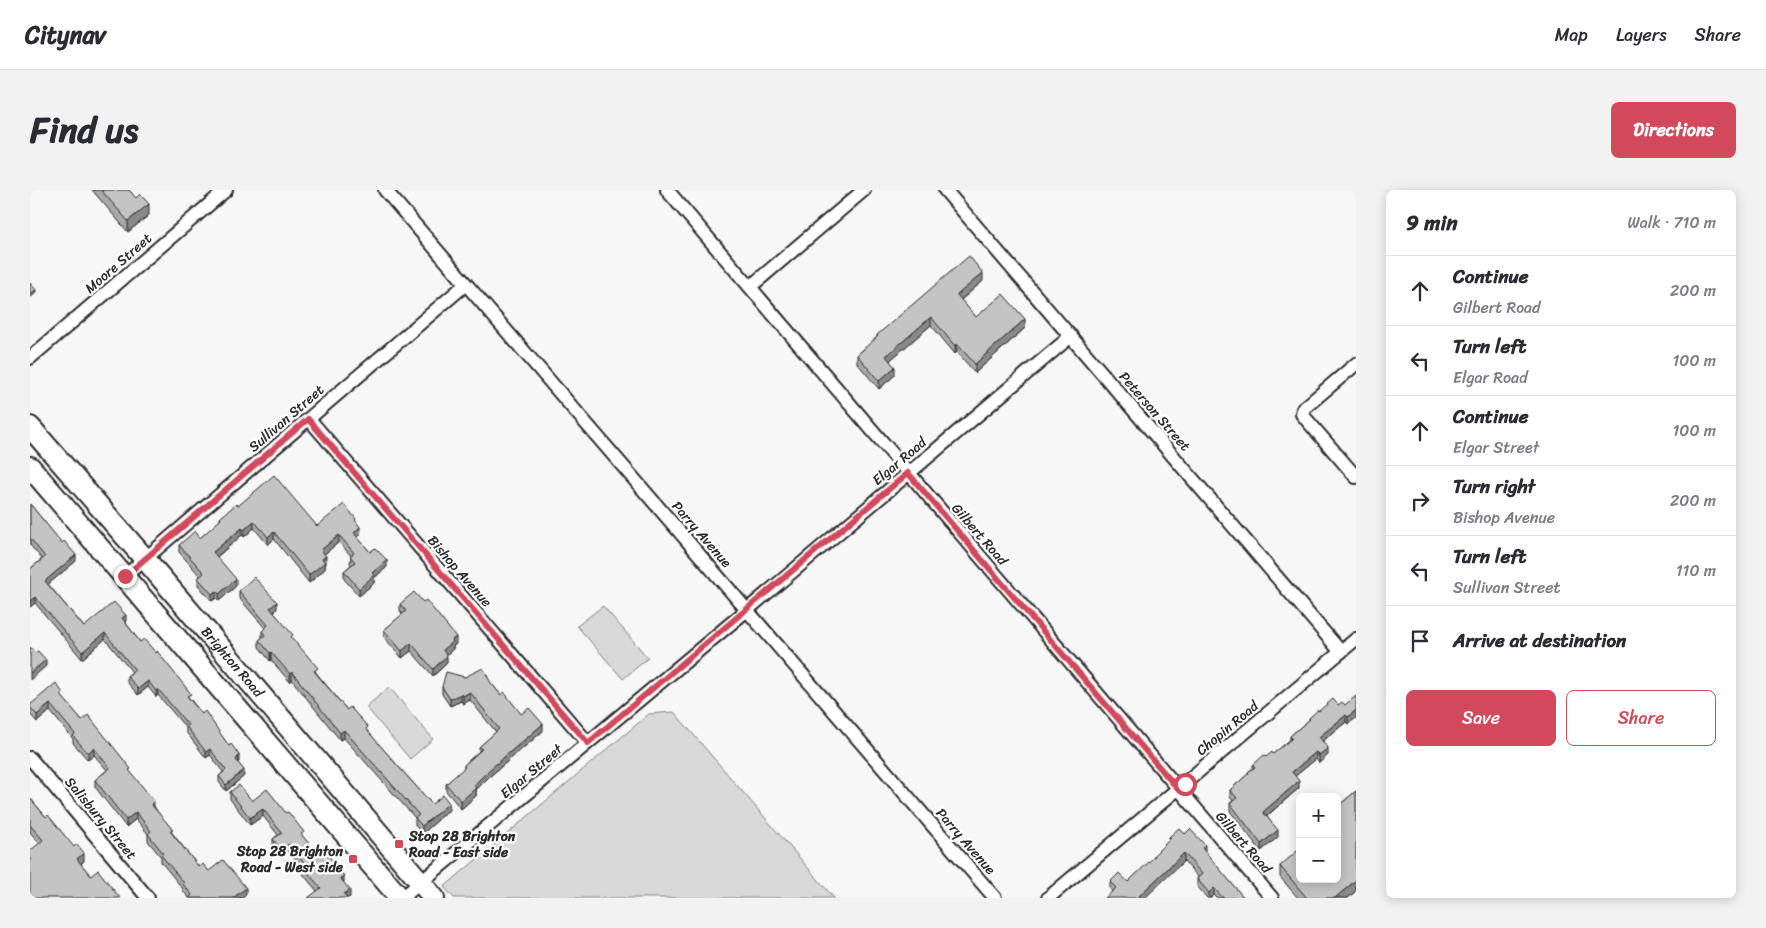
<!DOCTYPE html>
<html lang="en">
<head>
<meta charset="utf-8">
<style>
	:root { --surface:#fff; --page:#f2f2f3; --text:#2b2b33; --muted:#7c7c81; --line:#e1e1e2; --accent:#d1495b }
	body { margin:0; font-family:Sriracha,sans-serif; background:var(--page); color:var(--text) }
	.controls { position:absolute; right:15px; bottom:15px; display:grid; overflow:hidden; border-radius:8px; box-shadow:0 2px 12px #0003 }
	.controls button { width:45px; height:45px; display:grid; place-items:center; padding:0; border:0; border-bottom:1px solid var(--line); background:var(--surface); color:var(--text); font:25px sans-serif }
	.stop { position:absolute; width:15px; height:15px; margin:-11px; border:4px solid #d1495b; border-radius:50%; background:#fff }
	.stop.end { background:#d1495b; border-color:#fff; box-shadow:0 1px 5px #0008 }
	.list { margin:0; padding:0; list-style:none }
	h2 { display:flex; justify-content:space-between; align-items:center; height:65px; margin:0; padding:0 20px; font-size:21px }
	h2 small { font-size:16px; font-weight:400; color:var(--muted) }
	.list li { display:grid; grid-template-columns:32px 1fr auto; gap:15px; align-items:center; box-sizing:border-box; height:70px; padding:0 20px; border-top:1px solid var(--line) }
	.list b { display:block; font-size:19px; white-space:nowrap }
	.list p { margin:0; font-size:16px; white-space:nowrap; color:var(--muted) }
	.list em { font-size:16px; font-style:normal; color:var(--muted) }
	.actions { display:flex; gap:10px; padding:15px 20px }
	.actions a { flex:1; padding:11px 0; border:1px solid var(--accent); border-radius:8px; text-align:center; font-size:18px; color:var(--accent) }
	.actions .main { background:var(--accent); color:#fff }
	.icon { flex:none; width:28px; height:28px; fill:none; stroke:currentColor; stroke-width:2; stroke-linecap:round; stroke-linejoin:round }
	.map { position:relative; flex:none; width:1326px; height:708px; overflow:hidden; border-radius:8px }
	header { display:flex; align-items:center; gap:30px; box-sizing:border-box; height:70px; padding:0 25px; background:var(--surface); border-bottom:1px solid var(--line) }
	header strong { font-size:24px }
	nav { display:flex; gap:28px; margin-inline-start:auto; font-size:18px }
	.intro { display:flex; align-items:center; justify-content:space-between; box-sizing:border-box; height:120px; padding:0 30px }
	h1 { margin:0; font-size:35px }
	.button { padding:12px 22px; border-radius:8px; background:var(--accent); color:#fff; font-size:18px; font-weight:700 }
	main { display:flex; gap:30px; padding:0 30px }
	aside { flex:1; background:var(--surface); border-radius:8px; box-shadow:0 2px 12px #0003 }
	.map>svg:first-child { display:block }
	.green { fill:#d9d9d9; stroke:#828282 }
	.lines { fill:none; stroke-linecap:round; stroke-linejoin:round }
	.street-casing { stroke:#2b2b2b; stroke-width:16 }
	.primary-casing { stroke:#2b2b2b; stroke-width:24 }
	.street { stroke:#fff; stroke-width:12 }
	.primary { stroke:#fff; stroke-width:20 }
	.wall { fill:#a9a9a9; stroke:#2b2b2b }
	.shaded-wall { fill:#898989; stroke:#2b2b2b }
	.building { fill:#c4c4c4; stroke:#2b2b2b }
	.route { stroke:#d1495b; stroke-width:6 }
	.poi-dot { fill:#d1495b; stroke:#fff; stroke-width:2 }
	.labels { text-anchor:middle; stroke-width:4.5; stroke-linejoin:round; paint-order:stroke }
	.street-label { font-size:14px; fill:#2b2b2b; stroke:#fff }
	.poi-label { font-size:14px; font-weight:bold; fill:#2b2b2b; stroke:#fff; text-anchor:start }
</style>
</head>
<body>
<header>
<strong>Citynav</strong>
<nav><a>Map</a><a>Layers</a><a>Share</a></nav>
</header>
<div class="intro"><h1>Find us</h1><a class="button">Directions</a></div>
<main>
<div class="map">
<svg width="1326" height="708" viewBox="0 0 1326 708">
	<rect width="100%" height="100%" fill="#f7f7f7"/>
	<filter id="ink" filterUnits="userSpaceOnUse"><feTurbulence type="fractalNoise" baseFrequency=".02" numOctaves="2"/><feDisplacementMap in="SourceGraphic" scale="10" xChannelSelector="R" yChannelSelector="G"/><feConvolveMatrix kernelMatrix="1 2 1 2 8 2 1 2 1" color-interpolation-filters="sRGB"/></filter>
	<g filter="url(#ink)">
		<!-- green -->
		<path class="green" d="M 573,416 L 618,468 L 593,489 L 547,436 Z
			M 359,497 L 403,549 L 380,569 L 336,517 Z
			M 644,522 L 804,708 L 424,708 L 414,697 L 619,524 Z"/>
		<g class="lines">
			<defs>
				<path id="street" d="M 355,0 L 965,708
					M 637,0 L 1242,708
					M 915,0 L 1311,462
					M 720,97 L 834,0
					M 0,168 L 196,0
					M 1326,174 L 1273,219 L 1272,224 L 1276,229 L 1326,287
					M 279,229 L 558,553
					M 95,386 L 436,94
					M 0,568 L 118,708
					M 372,708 L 717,420 L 1041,146
					M 1018,708 L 1326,449"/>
				<g id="primary">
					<path id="s1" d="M 0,237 L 115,369 L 404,708"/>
					<path d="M 0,277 L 370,708"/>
				</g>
			</defs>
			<!-- street casing -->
			<use href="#street" class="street-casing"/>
			<!-- primary casing -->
			<use href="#primary" class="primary-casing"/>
			<!-- street -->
			<use href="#street" class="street"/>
			<!-- primary -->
			<use href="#primary" class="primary"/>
		</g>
		<!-- wall -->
		<path class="wall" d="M 62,0 L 99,0 L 119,25 L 98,42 Z
			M 953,91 L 931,110 L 946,127 L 995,138 L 945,183 L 927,162 L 925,164 L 901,135 L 860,170 L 865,185 L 849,199 L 827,173 L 827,165 L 847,147 L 847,145 Z
			M 0,314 L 46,371 L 18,394 L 54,437 L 96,431 L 95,432 L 110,452 L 161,510 L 209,571 L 208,573 L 214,586 L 196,601 L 189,592 L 189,586 L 193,582 L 180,565 L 176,568 L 156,542 L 156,538 L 128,505 L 126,507 L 118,497 L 108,505 L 97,492 L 97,486 L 102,482 L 75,449 L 52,469 L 5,413 L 0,417 L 0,379 L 12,369 L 0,355 Z
			M 208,316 L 287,336 L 326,332 L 330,345 L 327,347 L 340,362 L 357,377 L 344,388 L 344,393 L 329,406 L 314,389 L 314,381 L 321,375 L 320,373 L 321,366 L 309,352 L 294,364 L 296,374 L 295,375 L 295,379 L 279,393 L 244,349 L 238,355 L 224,338 L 214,347 L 212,345 L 187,367 L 206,396 L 189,411 L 186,408 L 182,411 L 168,395 L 168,388 L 170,386 L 149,362 L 149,355 L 170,348 L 190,331 L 190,328 Z
			M 209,401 L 247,419 L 244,422 L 288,485 L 317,520 L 338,542 L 367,575 L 402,614 L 419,620 L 392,644 L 385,635 L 385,628 L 314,548 L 310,550 L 262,490 L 260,492 L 241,470 L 240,471 L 229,457 L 229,450 L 232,448 L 232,441 L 235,438 L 209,408 Z
			M 370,414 L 426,454 L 423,456 L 423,459 L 416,465 L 417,473 L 403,486 L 381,461 L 372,468 L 354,447 L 354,440 L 373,424 L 370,421 Z
			M 435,487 L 461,493 L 471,505 L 491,524 L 513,541 L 459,587 L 446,600 L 446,606 L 431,619 L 416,601 L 416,594 L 434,579 L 434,575 L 449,561 L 449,557 L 466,542 L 440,510 L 433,514 L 431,511 L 420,516 L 412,504 L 412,497 Z
			M 33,508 L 52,530 L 101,583 L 143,644 L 169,677 L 179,681 L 216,705 L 212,708 L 159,708 L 153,701 L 153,699 L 131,672 L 131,667 L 118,651 L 118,644 L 106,629 L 96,637 L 65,597 L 65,590 L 77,580 L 64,565 L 58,570 L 43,553 L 43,549 L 20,521 L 7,532 L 0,524 L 0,515 Z
			M 1308,515 L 1315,515 L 1326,528 L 1318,534 L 1316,532 L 1293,551 L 1298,565 L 1289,573 L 1286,569 L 1265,586 L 1269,598 L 1237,626 L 1248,647 L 1231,661 L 1200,621 L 1200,613 L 1203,611 L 1200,607 L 1200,600 L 1218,584 L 1218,582 L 1223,578 L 1223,575 L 1243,564 L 1260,550 L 1260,546 L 1279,530 L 1279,528 L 1289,521 Z
			M 1326,601 L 1326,701 L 1318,708 L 1268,708 L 1250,687 L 1250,676 L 1292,690 L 1307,689 L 1307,617 Z
			M 200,602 L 222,611 L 274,648 L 286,662 L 314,693 L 320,707 L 287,701 L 272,683 L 272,678 L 259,661 L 251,667 L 243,656 L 243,649 L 248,645 L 233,626 L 220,635 L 200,609 Z
			M 0,608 L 16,627 L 54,671 L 51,674 L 61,686 L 9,653 L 0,642 Z
			M 1155,644 L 1175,662 L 1214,708 L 1187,708 L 1184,705 L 1181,708 L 1177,708 L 1167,696 L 1167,689 L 1168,687 L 1154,671 L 1082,702 L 1080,699 L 1080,692 L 1098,692 L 1124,668 L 1124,665 L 1139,650 L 1139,647 Z"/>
		<!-- shaded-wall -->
		<path class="shaded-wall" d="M 119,14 L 119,25 L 98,42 L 98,31 Z
			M 953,83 L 953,91 L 927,113 L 927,105 Z
			M 6,100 L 6,103 L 0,108 L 0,104 Z
			M 901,127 L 901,135 L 856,174 L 856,166 Z
			M 995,129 L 995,138 L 945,183 L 945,174 Z
			M 927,154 L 927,162 L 925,164 L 925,156 Z
			M 865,177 L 865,185 L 849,199 L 849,191 Z
			M 224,331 L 224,338 L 214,347 L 214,340 Z
			M 330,337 L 330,345 L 324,350 L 324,343 Z
			M 212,338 L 212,345 L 183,370 L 183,362 Z
			M 244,342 L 244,349 L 238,355 L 238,347 Z
			M 309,345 L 309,352 L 291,367 L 291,360 Z
			M 46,365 L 46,371 L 15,397 L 15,391 Z
			M 296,366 L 296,374 L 295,375 L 295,379 L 279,393 L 279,385 L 292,369 Z
			M 357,370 L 357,377 L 344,388 L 344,393 L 329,406 L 329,399 L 342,383 Z
			M 206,389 L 206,396 L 189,411 L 189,404 Z
			M 186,401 L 186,408 L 182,411 L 182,404 Z
			M 5,407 L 5,413 L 0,417 L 0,411 Z
			M 247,412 L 247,419 L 240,425 L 240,418 Z
			M 96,425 L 96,431 L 92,435 L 92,428 Z
			M 75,443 L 75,449 L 52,469 L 52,462 Z
			M 426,447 L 426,454 L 423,456 L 423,459 L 413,468 L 413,460 Z
			M 381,453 L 381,461 L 372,468 L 372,461 Z
			M 241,462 L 241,470 L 240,471 L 240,463 Z
			M 417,466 L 417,473 L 403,486 L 403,479 Z
			M 16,470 L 16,476 L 0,490 L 0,483 Z
			M 262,482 L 262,490 L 260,492 L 260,484 Z
			M 118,491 L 118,497 L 108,505 L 108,499 Z
			M 128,499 L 128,505 L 126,507 L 126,501 Z
			M 440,502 L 440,510 L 433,514 L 433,506 Z
			M 431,504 L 431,511 L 420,516 L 420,509 Z
			M 20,514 L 20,521 L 7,532 L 7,525 Z
			M 1326,520 L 1326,528 L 1318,534 L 1318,527 Z
			M 1316,525 L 1316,532 L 1289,554 L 1289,547 Z
			M 513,534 L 513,541 L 459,587 L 446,600 L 446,606 L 431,619 L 431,611 L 444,595 L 459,580 Z
			M 314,540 L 314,548 L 310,550 L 310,543 Z
			M 64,558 L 64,565 L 58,570 L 58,563 Z
			M 1298,558 L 1298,565 L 1289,573 L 1289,565 Z
			M 180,559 L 180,565 L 176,568 L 176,562 Z
			M 1286,562 L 1286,569 L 1262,589 L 1262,582 Z
			M 209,565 L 209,571 L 206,576 L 206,570 Z
			M 214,580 L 214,586 L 196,601 L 196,595 Z
			M 1269,591 L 1269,598 L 1233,629 L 1233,622 Z
			M 124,611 L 124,618 L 121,614 Z
			M 419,613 L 419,620 L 392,644 L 392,636 Z
			M 233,619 L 233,626 L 220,635 L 220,628 Z
			M 106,622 L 106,629 L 96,637 L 96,630 Z
			M 1248,640 L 1248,647 L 1231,661 L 1231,654 Z
			M 259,654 L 259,661 L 251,667 L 251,660 Z
			M 1175,655 L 1175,662 L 1172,658 Z
			M 54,663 L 54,671 L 47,676 L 47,669 Z
			M 1154,663 L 1154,671 L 1115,708 L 1109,708 L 1109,706 Z
			M 314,686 L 314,692 L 310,688 Z
			M 1326,690 L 1326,701 L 1318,708 L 1305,708 Z
			M 216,698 L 216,705 L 212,708 L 203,708 Z
			M 1184,698 L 1184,705 L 1181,708 L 1179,708 L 1179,703 Z
			M 320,700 L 320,707 L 318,708 L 314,708 L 314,704 Z"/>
		<!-- building -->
		<path class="building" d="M 71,0 L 99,0 L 106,8 L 110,4 L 119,14 L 98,31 Z
			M 939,66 L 953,83 L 927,105 L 946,127 L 973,104 L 995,129 L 945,174 L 927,154 L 925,156 L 901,127 L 856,166 L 865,177 L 849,191 L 827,165 L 848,146 L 847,145 Z
			M 0,93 L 6,100 L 0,104 Z
			M 244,285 L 287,336 L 314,314 L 326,329 L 325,330 L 330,337 L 324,343 L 340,362 L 345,358 L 357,370 L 342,383 L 344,385 L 329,399 L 314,381 L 325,372 L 320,366 L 324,363 L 309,345 L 291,360 L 296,366 L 292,369 L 295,372 L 279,385 L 244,342 L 238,347 L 224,331 L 214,340 L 212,338 L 183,362 L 206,389 L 189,404 L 186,401 L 182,404 L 168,388 L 174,383 L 149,355 L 165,341 L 170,348 L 191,329 L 190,328 L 206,314 L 208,316 Z
			M 0,314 L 32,353 L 34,351 L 46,365 L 15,391 L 54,437 L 84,412 L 96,425 L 92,428 L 110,452 L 114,449 L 126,463 L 127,461 L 161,504 L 157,506 L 172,524 L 175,521 L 199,556 L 201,554 L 209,565 L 206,570 L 214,580 L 196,595 L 189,586 L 196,580 L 180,559 L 176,562 L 156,536 L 158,535 L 128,499 L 126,501 L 118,491 L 108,499 L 97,486 L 105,480 L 75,443 L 52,462 L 5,407 L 0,411 L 0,379 L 15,367 L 0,348 Z
			M 224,387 L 247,412 L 240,418 L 263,445 L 261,447 L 288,478 L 284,481 L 317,520 L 320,517 L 338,537 L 336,539 L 367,575 L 402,614 L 413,605 L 419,613 L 392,636 L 385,628 L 389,625 L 314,540 L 310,543 L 262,482 L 260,484 L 241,462 L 240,463 L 229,450 L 235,445 L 232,441 L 238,435 L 209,401 Z
			M 384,402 L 393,412 L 396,410 L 426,447 L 422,450 L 423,452 L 413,460 L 417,466 L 403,479 L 381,453 L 372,461 L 354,440 L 376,421 L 370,414 Z
			M 0,457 L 5,463 L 8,461 L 16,470 L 0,483 Z
			M 453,478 L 461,493 L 471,505 L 474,502 L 491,524 L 499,518 L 513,534 L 459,580 L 444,595 L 446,598 L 431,611 L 416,594 L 435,577 L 434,575 L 452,559 L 449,557 L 469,539 L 440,502 L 433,506 L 431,504 L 420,509 L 412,497 L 416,482 L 435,487 Z
			M 26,493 L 33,503 L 31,505 L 52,530 L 58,525 L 101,579 L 99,580 L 124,611 L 121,614 L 143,640 L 140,641 L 169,677 L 173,674 L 179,681 L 193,670 L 216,698 L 203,708 L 160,708 L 160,707 L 162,705 L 153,694 L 154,693 L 131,665 L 133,663 L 118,644 L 121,641 L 106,622 L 96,630 L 65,590 L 80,578 L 64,558 L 58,563 L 43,546 L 45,544 L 20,514 L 7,525 L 0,517 L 0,515 Z
			M 1326,506 L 1326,520 L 1318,527 L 1316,525 L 1289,547 L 1298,558 L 1289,565 L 1286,562 L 1262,582 L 1269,591 L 1233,622 L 1248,640 L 1231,654 L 1200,613 L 1207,608 L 1200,600 L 1219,583 L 1218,582 L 1225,577 L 1223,575 L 1234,565 L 1236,567 L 1242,562 L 1243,564 L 1262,548 L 1260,546 L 1280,529 L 1279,528 L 1288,520 L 1289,521 L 1303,509 L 1308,515 L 1312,512 L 1315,515 Z
			M 209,595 L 222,611 L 237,599 L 256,623 L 258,622 L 274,642 L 271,644 L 286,662 L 292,658 L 303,671 L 314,686 L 310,688 L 320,700 L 314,704 L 317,708 L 278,708 L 291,698 L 272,676 L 275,674 L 259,654 L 251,660 L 243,649 L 252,643 L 233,619 L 220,628 L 200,602 Z
			M 1326,601 L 1326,690 L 1305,708 L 1277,708 L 1250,676 L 1267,661 L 1270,664 L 1270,689 L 1291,689 L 1292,690 L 1293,689 L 1307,689 L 1307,677 L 1311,674 L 1307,670 L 1307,627 L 1310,624 L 1307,621 L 1307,617 Z
			M 0,608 L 16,627 L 18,625 L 44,657 L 47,654 L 54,663 L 47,669 L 61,686 L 68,680 L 90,708 L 0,708 L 0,661 L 13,650 L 0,635 Z
			M 1149,638 L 1155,644 L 1160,639 L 1175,655 L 1172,658 L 1214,708 L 1193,708 L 1184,698 L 1179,703 L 1167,689 L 1172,684 L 1154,663 L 1109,706 L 1111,708 L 1075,708 L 1086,698 L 1080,692 L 1089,683 L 1098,692 L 1125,666 L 1124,665 L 1141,648 L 1139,647 Z"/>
	</g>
	<g class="lines" filter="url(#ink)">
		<!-- route -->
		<path class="route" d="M 95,386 L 278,229 L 558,553 L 878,283 L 1148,599 L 1155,594"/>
	</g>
	<!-- markers -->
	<g class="poi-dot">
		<rect x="364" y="649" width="10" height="10" rx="2.5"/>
		<rect x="318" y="664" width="10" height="10" rx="2.5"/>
	</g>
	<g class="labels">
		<!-- street labels -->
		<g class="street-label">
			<text transform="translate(88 73) rotate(-41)" y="5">Moore Street</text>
			<text transform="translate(1125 221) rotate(49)" y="5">Peterson Street</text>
			<text transform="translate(256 228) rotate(-41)" y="5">Sullivan Street</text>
			<text transform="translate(869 271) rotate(-40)" y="5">Elgar Road</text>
			<text transform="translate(672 344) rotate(49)" y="5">Parry Avenue</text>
			<text transform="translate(950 344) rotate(49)" y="5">Gilbert Road</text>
			<text transform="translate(430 381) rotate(49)" y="5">Bishop Avenue</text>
			<text dy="5" stroke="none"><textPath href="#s1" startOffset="310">Brighton Road</textPath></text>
			<text transform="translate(1197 538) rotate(-40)" y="5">Chopin Road</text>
			<text transform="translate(501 581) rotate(-40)" y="5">Elgar Street</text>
			<text transform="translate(71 628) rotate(50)" y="5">Salisbury Street</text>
			<text transform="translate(936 651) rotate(49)" y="5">Parry Avenue</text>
			<text transform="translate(1214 652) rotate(49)" y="5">Gilbert Road</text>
		</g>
		<!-- poi labels -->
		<g class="poi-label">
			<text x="379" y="651">Stop 28 Brighton<tspan x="379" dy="16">Road - East side</tspan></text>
			<text x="313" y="666" text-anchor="end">Stop 28 Brighton<tspan x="313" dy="16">Road - West side</tspan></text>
		</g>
	</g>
</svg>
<div class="controls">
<button>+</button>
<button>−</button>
</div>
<div class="stop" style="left:1155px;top:594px"></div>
<div class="stop end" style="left:95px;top:386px"></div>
</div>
<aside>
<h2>9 min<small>Walk · 710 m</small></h2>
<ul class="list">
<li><svg class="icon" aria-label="ahead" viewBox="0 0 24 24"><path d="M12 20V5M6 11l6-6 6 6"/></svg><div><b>Continue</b><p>Gilbert Road</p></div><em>200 m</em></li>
<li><svg class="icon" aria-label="left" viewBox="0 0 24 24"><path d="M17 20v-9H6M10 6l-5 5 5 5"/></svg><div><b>Turn left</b><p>Elgar Road</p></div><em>100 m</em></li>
<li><svg class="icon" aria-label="ahead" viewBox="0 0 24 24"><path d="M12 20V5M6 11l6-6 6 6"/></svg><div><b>Continue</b><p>Elgar Street</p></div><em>100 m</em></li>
<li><svg class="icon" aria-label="right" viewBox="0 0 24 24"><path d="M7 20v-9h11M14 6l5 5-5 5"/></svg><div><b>Turn right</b><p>Bishop Avenue</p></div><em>200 m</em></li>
<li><svg class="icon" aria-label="left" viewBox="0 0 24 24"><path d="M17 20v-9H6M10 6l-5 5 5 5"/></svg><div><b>Turn left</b><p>Sullivan Street</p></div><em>110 m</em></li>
<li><svg class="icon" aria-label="arrive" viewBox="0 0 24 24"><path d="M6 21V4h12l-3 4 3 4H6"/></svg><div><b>Arrive at destination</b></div></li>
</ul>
<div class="actions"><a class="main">Save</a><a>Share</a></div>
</aside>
</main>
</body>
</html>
